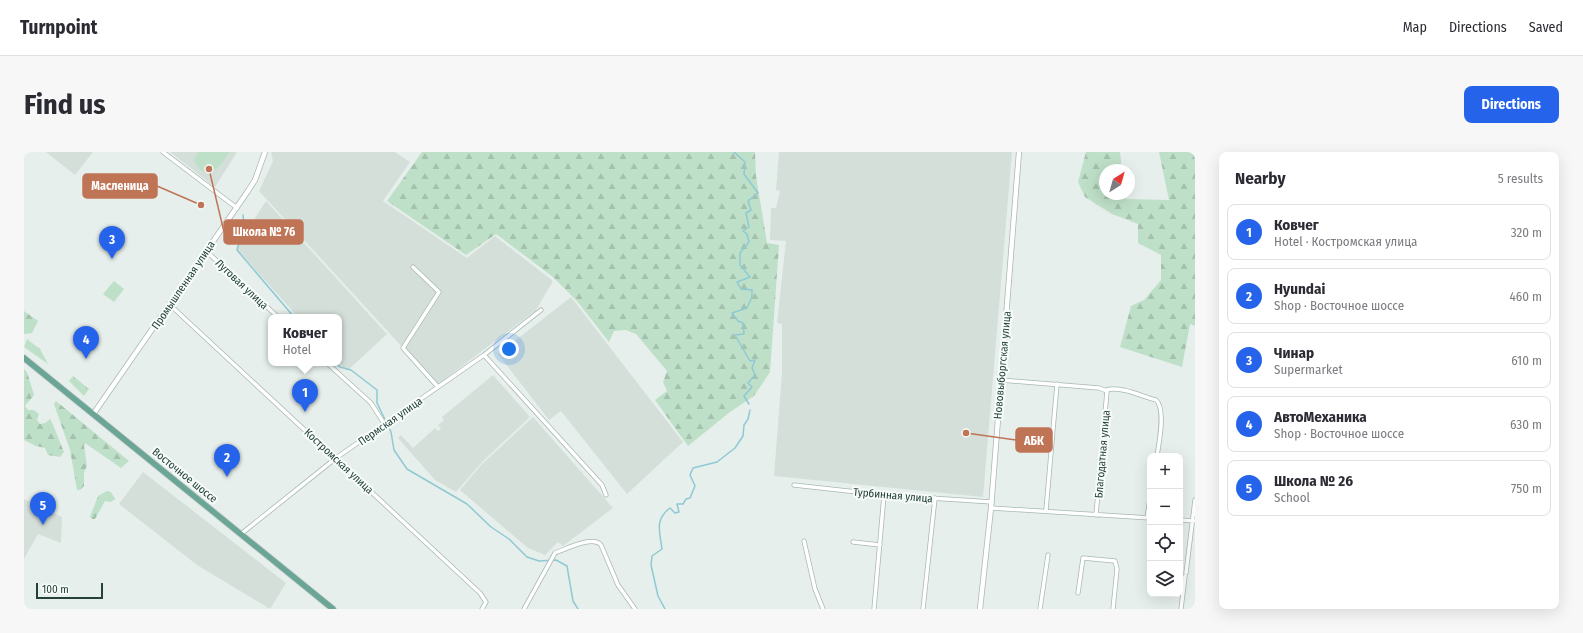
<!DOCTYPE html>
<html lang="en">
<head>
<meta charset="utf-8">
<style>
	:root { --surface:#fff; --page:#f7f7f7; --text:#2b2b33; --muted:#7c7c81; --line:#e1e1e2; --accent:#2563eb }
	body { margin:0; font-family:"Fira Sans Condensed",sans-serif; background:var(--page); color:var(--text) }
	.controls { position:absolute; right:12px; bottom:12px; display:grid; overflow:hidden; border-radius:8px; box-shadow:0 4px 16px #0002 }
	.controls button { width:36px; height:36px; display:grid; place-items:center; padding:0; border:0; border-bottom:1px solid var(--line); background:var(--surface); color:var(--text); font:20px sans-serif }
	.compass { position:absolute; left:1075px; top:12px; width:36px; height:36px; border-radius:50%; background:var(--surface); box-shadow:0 4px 16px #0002; rotate:37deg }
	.scale { position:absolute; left:12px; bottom:10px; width:67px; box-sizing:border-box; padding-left:4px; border:2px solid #24423a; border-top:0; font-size:11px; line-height:14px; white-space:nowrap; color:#24423a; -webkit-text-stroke:3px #f7fbf9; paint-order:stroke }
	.you { position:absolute; left:485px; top:197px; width:14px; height:14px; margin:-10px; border:3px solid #fff; border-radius:50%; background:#1a73e8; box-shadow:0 0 0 6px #1a73e833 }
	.badge { display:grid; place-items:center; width:26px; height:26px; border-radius:50%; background:var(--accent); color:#fff; font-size:13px; font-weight:700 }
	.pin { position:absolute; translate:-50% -33px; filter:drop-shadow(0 1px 2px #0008) }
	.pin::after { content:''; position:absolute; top:21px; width:14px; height:12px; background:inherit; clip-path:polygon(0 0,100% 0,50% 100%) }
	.popup { position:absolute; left:244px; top:162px; width:74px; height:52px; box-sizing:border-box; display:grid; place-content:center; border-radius:8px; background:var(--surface); filter:drop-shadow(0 1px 3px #0005); font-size:13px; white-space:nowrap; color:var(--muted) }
	.popup b { font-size:15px; color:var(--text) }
	.popup::after { content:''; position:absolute; left:50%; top:100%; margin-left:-8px; border:8px solid transparent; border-top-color:var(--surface) }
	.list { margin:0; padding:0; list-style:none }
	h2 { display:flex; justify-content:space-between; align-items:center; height:52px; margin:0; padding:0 16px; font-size:17px }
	h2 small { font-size:13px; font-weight:400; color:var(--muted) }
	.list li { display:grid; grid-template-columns:26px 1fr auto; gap:12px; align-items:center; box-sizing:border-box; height:56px; margin:0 8px 8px; padding:0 8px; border:1px solid var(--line); border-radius:8px }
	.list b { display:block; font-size:15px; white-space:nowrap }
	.list p { margin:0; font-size:13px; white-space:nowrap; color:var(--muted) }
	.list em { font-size:13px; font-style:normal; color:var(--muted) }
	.icon { flex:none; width:22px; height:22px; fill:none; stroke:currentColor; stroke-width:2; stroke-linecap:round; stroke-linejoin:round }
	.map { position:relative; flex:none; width:1171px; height:457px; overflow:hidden; border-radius:8px }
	header { display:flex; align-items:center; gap:24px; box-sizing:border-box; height:56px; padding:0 20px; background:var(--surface); border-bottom:1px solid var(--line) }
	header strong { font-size:19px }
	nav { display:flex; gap:22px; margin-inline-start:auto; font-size:14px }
	.intro { display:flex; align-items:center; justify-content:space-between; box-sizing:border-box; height:96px; padding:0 24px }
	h1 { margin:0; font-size:28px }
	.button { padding:10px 18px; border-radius:8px; background:var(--accent); color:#fff; font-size:14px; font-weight:700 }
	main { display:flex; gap:24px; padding:0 24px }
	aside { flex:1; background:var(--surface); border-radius:8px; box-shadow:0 4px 16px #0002 }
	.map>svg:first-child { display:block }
	.built { fill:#d4dfda }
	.grass { fill:url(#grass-tufts) }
	.forest { fill:url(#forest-firs) }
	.park { fill:#bfe0c8 }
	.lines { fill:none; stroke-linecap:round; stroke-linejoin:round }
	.stream { stroke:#8ec9d4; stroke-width:1.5 }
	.minor-casing { stroke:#a8b8b2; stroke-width:5 }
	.tertiary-casing { stroke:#a8b8b2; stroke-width:6 }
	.primary-casing { stroke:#c2cac8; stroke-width:7 }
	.minor { stroke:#fff; stroke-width:3.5 }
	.tertiary { stroke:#fff; stroke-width:4.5 }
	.primary { stroke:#6aa596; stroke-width:5.5 }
	.labels { text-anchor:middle; stroke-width:4; stroke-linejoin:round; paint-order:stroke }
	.street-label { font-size:11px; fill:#24423a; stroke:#f7fbf9 }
	.leader { fill:none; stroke:#c07456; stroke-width:1.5 }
	.callout-dot { fill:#c07456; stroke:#f7fbf9; stroke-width:1.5 }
	.callout { fill:#c07456; stroke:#c07456; stroke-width:1.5 }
	.callout-label { font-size:12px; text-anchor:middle; font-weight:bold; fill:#fff }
</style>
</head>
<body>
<header>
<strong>Turnpoint</strong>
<nav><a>Map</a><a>Directions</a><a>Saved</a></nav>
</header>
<div class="intro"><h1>Find us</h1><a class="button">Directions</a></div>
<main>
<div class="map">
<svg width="1171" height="457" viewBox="0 0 1171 457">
	<defs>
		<pattern id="grass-tufts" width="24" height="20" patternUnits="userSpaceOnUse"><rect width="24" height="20" fill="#bfe0c8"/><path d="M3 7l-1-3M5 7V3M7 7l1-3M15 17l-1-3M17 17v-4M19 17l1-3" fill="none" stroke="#a4c1ad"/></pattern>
		<pattern id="forest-firs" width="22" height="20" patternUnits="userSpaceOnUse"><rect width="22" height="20" fill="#bfe0c8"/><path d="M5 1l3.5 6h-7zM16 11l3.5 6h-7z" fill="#a4c1ad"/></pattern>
	</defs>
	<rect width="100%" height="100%" fill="#e6efeb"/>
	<!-- built -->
	<path class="built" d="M 22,0 L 69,0 L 51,23 Z
		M 146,0 L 213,0 L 191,35 Z
		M 247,0 L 371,0 L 386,10 L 359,49 L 443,106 L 471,84 L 529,129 L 512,158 L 413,233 L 235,39 L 249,9 Z
		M 755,0 L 988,0 L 959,345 L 750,324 L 758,221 L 758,172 L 753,171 L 762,89 L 746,88 L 747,56 L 752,56 L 756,39 L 752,38 Z
		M 242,49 L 363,182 L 323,219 L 315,211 L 315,165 L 274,165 L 212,96 Z
		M 547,145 L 659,290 L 603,342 L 537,259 L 525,268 L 474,202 Z
		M 469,223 L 506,265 L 459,309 L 432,340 L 411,328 L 374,286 L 377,283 L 389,296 L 411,276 L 414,279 L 417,277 L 414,273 L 420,268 L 418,265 Z
		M 509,265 L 589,356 L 539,394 L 534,390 L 521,403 L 504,396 L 436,338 L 458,312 Z
		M 119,320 L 262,431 L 246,457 L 173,413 L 95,352 Z
		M 0,347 L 38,365 L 37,391 L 14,382 L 0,407 Z"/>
	<!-- grass -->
	<path class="grass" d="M 3,187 L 16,197 L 24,212 L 0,195 Z
		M 49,224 L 65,237 L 60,244 L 45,229 Z"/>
	<!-- forest -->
	<path class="forest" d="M 398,0 L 731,0 L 732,24 L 743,91 L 755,93 L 746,220 L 730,244 L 706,260 L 664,294 L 631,248 L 643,239 L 639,230 L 643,219 L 612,182 L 602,178 L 590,179 L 585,190 L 553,149 L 529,125 L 472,82 L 442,103 L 363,49 Z
		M 1062,0 L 1096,0 L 1098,18 L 1081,18 L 1081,42 L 1101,42 L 1102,47 L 1145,48 L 1135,0 L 1171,0 L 1171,174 L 1166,172 L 1158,215 L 1096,195 L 1107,154 L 1120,148 L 1137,128 L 1137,103 L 1114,91 L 1114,72 L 1088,62 L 1061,45 L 1054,30 Z
		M 0,159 L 14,169 L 8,181 L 0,182 Z
		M 0,217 L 3,220 L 10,243 L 1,254 L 4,258 L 10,258 L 15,262 L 13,268 L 16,272 L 21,271 L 26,267 L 27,268 L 40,300 L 36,305 L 24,303 L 21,296 L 12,294 L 0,288 Z
		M 32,249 L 105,309 L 97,316 L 61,291 L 60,293 L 63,314 L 60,320 L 60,334 L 56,338 L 53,338 L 46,298 L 30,252 Z
		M 83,339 L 87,340 L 91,347 L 87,350 L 81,349 L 71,367 L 68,367 L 66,365 L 74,344 Z"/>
	<!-- park -->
	<path class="park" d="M 174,0 L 206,0 C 199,9 190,27 177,18 C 173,14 172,13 170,8 Z
		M 90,129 L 100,137 L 90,150 L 79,142 Z"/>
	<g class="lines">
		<!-- stream -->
		<path class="stream" d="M 710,0 L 721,10 L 720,22 L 734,41 L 724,49 L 727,58 L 722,61 L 725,75 L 719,79 L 723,82 L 725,90 L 716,101 L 716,113 L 726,125 L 713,130 L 717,137 L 728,138 L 728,145 L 723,156 L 708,161 L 714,169 L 719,171 L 720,182 L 711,183 L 726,209 L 731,208 L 728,216 L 731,223 L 724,231 L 728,235 L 720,244 L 725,252
			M 219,63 L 220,74 L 213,98 L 270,165
			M 312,211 L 316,215 L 327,218 L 353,238 L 353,251 L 367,280 L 370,298 L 383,317 L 443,352 L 467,375 L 485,387 L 503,405 L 515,409 L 532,408 L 543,414 L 549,449 L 554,457
			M 641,457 L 634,444 L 627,413 L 628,404 L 638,397 C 636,380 630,368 646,356 L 651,361 L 655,360 L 653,352 L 659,352 L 662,347 L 666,346 L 671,334 L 666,323 L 669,316 L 693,310 L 711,296 L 719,284 L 720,273 L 724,267 L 726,258"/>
		<defs>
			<path id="minor" d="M 139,0 L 213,56
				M 182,99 L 254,165
				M 389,115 L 415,140 L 379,196 L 414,235
				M 145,152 L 456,441 L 462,450 L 458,457
				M 460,203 L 578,333 L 582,343
				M 303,211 L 347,251 L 361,273
				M 977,228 L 1075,236 L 1083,239 L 1072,363
				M 1082,238 C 1097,234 1117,244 1132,248 C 1142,257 1135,291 1133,304
				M 770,333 L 860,343 L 968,350
				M 967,356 L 1126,366
				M 1022,358 L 1033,232
				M 1123,366 L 1126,346
				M 1156,368 L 1171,369
				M 217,382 L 312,306 L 460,203 L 517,158
				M 780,389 L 791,437 L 799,457
				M 829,390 L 856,393
				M 1162,421 L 1171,348
				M 1054,441 L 1059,406 L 1091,409 L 1093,417 L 1089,457
				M 500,457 L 531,401 C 542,397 569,383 577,393 L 594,433 L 611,457
				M 850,457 L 860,343
				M 899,457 L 911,346
				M 1016,457 L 1024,403
				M 1157,457 L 1161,424"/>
			<path id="tertiary" d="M 70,261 L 224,39 L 231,28 L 241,0
				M 956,457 L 967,356 L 995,0"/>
			<path id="primary" d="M 0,206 L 309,457"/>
		</defs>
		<!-- minor casing -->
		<use href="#minor" class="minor-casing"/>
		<!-- tertiary casing -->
		<use href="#tertiary" class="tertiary-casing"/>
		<!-- primary casing -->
		<use href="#primary" class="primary-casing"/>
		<!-- minor -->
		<use href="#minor" class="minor"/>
		<!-- tertiary -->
		<use href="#tertiary" class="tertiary"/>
		<!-- primary -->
		<use href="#primary" class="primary"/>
	</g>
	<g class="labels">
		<!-- street labels -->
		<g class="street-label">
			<text transform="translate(218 132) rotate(43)" y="4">Луговая улица</text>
			<text transform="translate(159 133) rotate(-56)" y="4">Промышленная улица</text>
			<text transform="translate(978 213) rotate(-85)" y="4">Нововыборгская улица</text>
			<text transform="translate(366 269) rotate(-35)" y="4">Пермская улица</text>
			<text transform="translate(1078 302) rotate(-85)" y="4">Благодатная улица</text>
			<text transform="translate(315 309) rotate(43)" y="4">Костромская улица</text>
			<text transform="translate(161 323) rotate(39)" y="4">Восточное шоссе</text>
			<text transform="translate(869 343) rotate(5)" y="4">Турбинная улица</text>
		</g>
	</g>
	<!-- callouts -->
	<path class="leader" d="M177 53L133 34M185 17L200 80M942 281L992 288"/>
	<g class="callout-dot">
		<circle cx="177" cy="53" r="4"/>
		<circle cx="185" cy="17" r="4"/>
		<circle cx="942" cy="281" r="4"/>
	</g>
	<g class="callout">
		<rect x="59" y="22" width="74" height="24" rx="4"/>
		<rect x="200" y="68" width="79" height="24" rx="4"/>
		<rect x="992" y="276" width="36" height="24" rx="4"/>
	</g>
	<g class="callout-label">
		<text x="96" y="38">Масленица</text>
		<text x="240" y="84">Школа № 76</text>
		<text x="1010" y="293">АБК</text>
	</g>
</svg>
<div class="controls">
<button>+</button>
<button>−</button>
<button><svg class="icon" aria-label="locate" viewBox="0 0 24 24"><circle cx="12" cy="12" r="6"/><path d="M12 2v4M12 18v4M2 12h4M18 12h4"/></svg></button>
<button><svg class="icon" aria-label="layers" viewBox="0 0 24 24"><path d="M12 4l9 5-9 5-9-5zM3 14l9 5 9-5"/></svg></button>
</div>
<svg class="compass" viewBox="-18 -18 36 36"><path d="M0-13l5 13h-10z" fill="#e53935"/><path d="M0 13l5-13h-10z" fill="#7c7c81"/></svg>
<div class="scale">100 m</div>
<div class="you"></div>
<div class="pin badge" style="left:281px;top:260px">1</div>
<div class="popup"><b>Ковчег</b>Hotel</div>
<div class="pin badge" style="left:203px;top:325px">2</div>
<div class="pin badge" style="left:88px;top:107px">3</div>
<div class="pin badge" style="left:62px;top:207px">4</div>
<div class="pin badge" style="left:19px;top:373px">5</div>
</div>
<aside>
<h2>Nearby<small>5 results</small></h2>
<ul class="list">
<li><span class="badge">1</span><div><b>Ковчег</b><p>Hotel · Костромская улица</p></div><em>320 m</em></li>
<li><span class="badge">2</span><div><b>Hyundai</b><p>Shop · Восточное шоссе</p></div><em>460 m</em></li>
<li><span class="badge">3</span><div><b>Чинар</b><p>Supermarket</p></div><em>610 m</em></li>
<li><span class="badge">4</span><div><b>АвтоМеханика</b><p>Shop · Восточное шоссе</p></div><em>630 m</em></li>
<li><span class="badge">5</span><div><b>Школа № 26</b><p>School</p></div><em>750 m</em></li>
</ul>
</aside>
</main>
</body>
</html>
